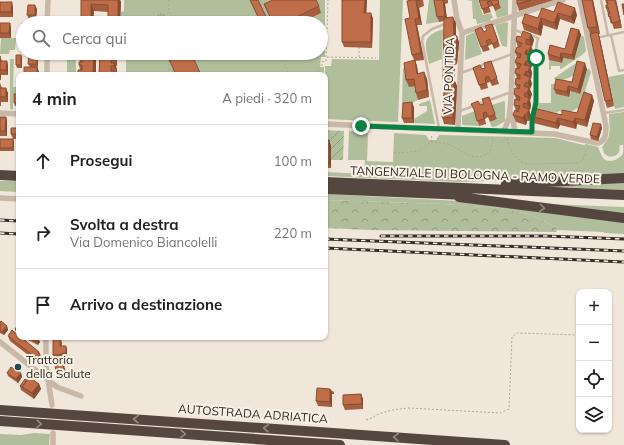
<!DOCTYPE html>
<html lang="it">
<head>
<meta charset="utf-8">
<style>
	:root { --surface:#fff; --page:#f2f2f2; --text:#202124; --muted:#757577; --line:#e0e0e0 }
	body { margin:0; font-family:Mulish,sans-serif; background:var(--page); color:var(--text) }
	.controls { position:absolute; right:12px; bottom:12px; display:grid; overflow:hidden; border-radius:8px; box-shadow:0 1px 3px #0004 }
	.controls button { width:36px; height:36px; display:grid; place-items:center; padding:0; border:0; border-bottom:1px solid var(--line); background:var(--surface); color:var(--text); font:20px sans-serif }
	.stop { position:absolute; width:12px; height:12px; margin:-9px; border:3px solid #0b8043; border-radius:50%; background:#fff }
	.stop.end { background:#0b8043; border-color:#fff; box-shadow:0 1px 4px #0008 }
	.list { margin:0; padding:0; list-style:none }
	h2 { display:flex; justify-content:space-between; align-items:center; height:52px; margin:0; padding:0 16px; font-size:17px }
	h2 small { font-size:13px; font-weight:400; color:var(--muted) }
	.list li { display:grid; grid-template-columns:26px 1fr auto; gap:12px; align-items:center; box-sizing:border-box; height:72px; padding:0 16px; border-top:1px solid var(--line) }
	.list b { display:block; font-size:15px; white-space:nowrap }
	.list p { margin:0; font-size:13px; white-space:nowrap; color:var(--muted) }
	.list em { font-size:13px; font-style:normal; color:var(--muted) }
	.icon { flex:none; width:22px; height:22px; fill:none; stroke:currentColor; stroke-width:2; stroke-linecap:round; stroke-linejoin:round }
	.map { position:relative; flex:none; width:624px; height:445px; overflow:hidden }
	.search { position:absolute; background:var(--surface); box-shadow:0 1px 3px #0004; left:16px; top:16px; width:312px; height:44px; display:flex; align-items:center; gap:10px; box-sizing:border-box; padding:0 14px; border-radius:22px; color:var(--muted); font-size:15px }
	.panel { position:absolute; background:var(--surface); box-shadow:0 1px 3px #0004; left:16px; top:72px; width:312px; height:268px; border-radius:8px }
	.map>svg:first-child { display:block }
	.grass { fill:#b0be9b }
	.forest { fill:url(#forest-crowns) }
	.park { fill:url(#park-tufts) }
	.garden { fill:url(#garden-furrows) }
	.lines { fill:none; stroke-linecap:round; stroke-linejoin:round }
	.path { stroke:#b3a291; stroke-width:1; stroke-dasharray:2 2; stroke-linecap:butt }
	.service { stroke:#c7b8a7; stroke-width:2.5 }
	.minor { stroke:#c7b8a7; stroke-width:5.5 }
	.motorway { stroke:#55473f; stroke-width:10 }
	.rail-casing { stroke:#342c27; stroke-width:3 }
	.rail { stroke:#f8f1e6; stroke-width:1.5; stroke-dasharray:4.5; stroke-linecap:butt }
	.wall { fill:#a55f3f; fill-rule:evenodd }
	.shaded-wall { fill:#864d33 }
	.building { fill:#c06e49; stroke:#864d33; fill-rule:evenodd }
	.oneway { stroke:#968b82 }
	.route { stroke:#0b8043; stroke-width:5 }
	.poi-dot { fill:#1f4c54; stroke:#f8f1e6; stroke-width:1.5 }
	.labels { text-anchor:middle; stroke-width:4; stroke-linejoin:round; paint-order:stroke }
	.street-label { font-size:12px; fill:#342c27; stroke:#f8f1e6 }
	.poi-label { font-size:12px; fill:#342c27; stroke:#f8f1e6; text-anchor:start }
</style>
</head>
<body>
<div class="map">
<svg width="624" height="445" viewBox="0 0 624 445">
	<defs>
		<pattern id="forest-crowns" width="20" height="18" patternUnits="userSpaceOnUse"><rect width="20" height="18" fill="#b0be9b"/><path d="M2 6a3 3 0 1 1 6 0M12 15a3 3 0 1 1 6 0" fill="none" stroke="#909b7e"/></pattern>
		<pattern id="park-tufts" width="24" height="20" patternUnits="userSpaceOnUse"><rect width="24" height="20" fill="#b0be9b"/><path d="M3 7l-1-3M5 7V3M7 7l1-3M15 17l-1-3M17 17v-4M19 17l1-3" fill="none" stroke="#909b7e"/></pattern>
		<pattern id="garden-furrows" width="10" height="10" patternUnits="userSpaceOnUse"><rect width="10" height="10" fill="#b0be9b"/><path d="M-1 1l2-2M0 10L10 0M9 11l2-2" fill="none" stroke="#909b7e"/></pattern>
	</defs>
	<rect width="100%" height="100%" fill="#f0e7da"/>
	<!-- grass -->
	<path class="grass" d="M 124,0 L 325,0 L 325,57 L 321,57 L 320,67 L 324,67 L 324,75 L 126,75 L 126,53 L 321,53 L 321,23 L 120,23 L 121,12 L 124,11 Z
		M 380,0 L 403,0 L 398,122 L 325,119 L 325,66 L 331,66 L 332,59 L 379,60 Z
		M 429,0 L 435,0 L 439,22 L 426,24 Z
		M 466,0 L 478,0 L 483,15 L 491,13 L 493,18 L 490,19 L 491,21 L 477,24 L 476,19 L 473,19 L 472,1 Z
		M 498,0 L 508,0 L 508,15 L 497,18 L 495,11 L 501,8 Z
		M 507,22 L 508,23 L 507,47 L 502,46 L 495,25 Z
		M 443,29 L 442,59 L 429,64 C 425,43 421,37 443,29 Z
		M 475,32 L 482,54 L 465,60 L 466,36 Z
		M 581,35 L 584,37 L 586,51 L 582,55 L 561,69 L 560,69 L 560,66 L 551,66 L 551,69 L 549,70 L 549,60 L 562,63 L 563,58 L 574,60 Z
		M 1,38 L 16,38 L 15,50 L 10,50 L 9,54 L 0,54 Z
		M 67,56 L 76,57 L 76,75 L 67,75 Z
		M 10,59 L 14,59 L 13,87 L 17,87 L 17,95 L 13,95 L 13,110 L 10,109 Z
		M 576,63 L 577,64 L 575,75 L 561,81 L 554,79 L 554,78 Z
		M 403,68 L 406,69 L 417,86 L 418,100 L 407,105 L 402,104 Z
		M 587,69 L 589,69 L 591,72 L 580,107 L 568,113 L 559,111 L 556,113 L 536,110 L 537,103 L 551,103 L 551,84 L 558,84 L 556,94 L 569,97 L 570,91 L 580,94 Z
		M 624,74 L 624,107 L 615,109 L 608,77 Z
		M 430,100 L 435,124 L 414,123 L 414,119 L 427,111 L 427,106 L 419,106 L 419,104 Z
		M 504,101 L 505,102 L 505,121 L 497,126 L 493,127 L 491,126 L 490,122 L 497,119 L 492,105 Z
		M 475,111 L 479,126 L 462,125 L 462,116 Z
		M 624,112 L 624,175 L 461,182 L 325,176 L 325,172 L 364,174 L 365,160 L 348,160 L 349,131 L 368,133 L 367,161 L 393,162 L 394,133 L 426,135 L 429,140 L 436,140 L 439,135 L 555,138 L 584,145 L 586,144 L 598,147 C 600,151 601,156 604,159 C 609,163 618,160 622,155 C 624,152 623,149 623,145 L 620,145 C 619,147 620,151 619,152 C 616,158 607,158 604,153 C 603,151 603,149 602,147 C 613,134 609,129 609,114 Z
		M 0,181 L 19,181 L 19,192 L 0,191 Z
		M 624,181 L 624,190 L 542,186 Z
		M 325,194 L 460,201 L 624,221 L 624,234 L 605,233 L 603,232 L 557,230 L 556,227 L 537,218 L 532,215 L 501,208 L 442,204 L 325,200 Z
		M 548,204 L 624,207 L 624,216 Z
		M 34,433 L 50,434 L 49,445 L 0,445 L 0,434 L 21,435 Z"/>
	<!-- forest -->
	<path class="forest" d="M 325,200 L 442,204 L 501,208 L 532,215 L 537,218 L 556,227 L 557,230 L 556,232 L 369,230 L 325,228 Z"/>
	<!-- park -->
	<path class="park" d="M 157,0 L 167,0 L 167,10 L 170,23 L 158,23 Z"/>
	<!-- garden -->
	<path class="garden" d="M 325,130 L 344,131 L 343,160 L 331,160 L 331,146 L 325,146 Z"/>
	<g class="lines">
		<!-- path -->
		<path class="path" d="M 169,0 L 169,9 L 173,23
			M 260,0 L 270,23
			M 191,53 L 201,75
			M 279,53 C 282,60 288,68 288,75
			M 327,57 L 376,58
			M 359,57 L 359,47
			M 169,60 L 169,75
			M 317,72 C 322,69 322,67 322,62 L 326,61 L 328,0
			M 507,138 C 510,151 514,159 527,164 L 578,163 L 583,160 L 588,146
			M 431,142 C 436,143 442,142 447,144 C 460,148 471,162 485,155 C 493,151 492,145 493,136
			M 394,153 L 401,153 L 418,151 L 431,142 L 432,134
			M 366,420 C 371,419 374,416 379,414 C 389,410 398,409 409,408 L 500,413 L 509,409 L 512,337 L 517,333 L 579,335"/>
		<!-- service -->
		<path class="service" d="M 601,0 L 608,35
			M 515,30 L 525,34
			M 530,35 L 538,38 C 532,61 538,86 534,110
			M 611,35 L 619,71 L 624,70
			M 596,38 L 624,32
			M 461,73 L 512,54
			M 460,111 L 511,92
			M 604,113 L 624,110
			M 439,128 L 422,41 L 423,36 L 432,29 L 445,24
			M 532,132 L 532,117"/>
		<!-- minor -->
		<path class="minor" d="M 454,0 L 457,19 L 462,33 L 458,129
			M 47,23 L 48,0
			M 462,33 L 563,0
			M 47,75 L 47,53
			M 0,113 L 19,114
			M 512,114 L 515,132
			M 325,124 L 554,134 L 597,143 C 606,142 606,133 606,126 L 580,0
			M 504,131 L 509,118 L 511,99 L 515,0
			M 0,198 L 19,199
			M 46,337 L 46,367 L 52,405
			M 0,342 L 57,387 L 81,396
			M 53,433 L 53,445"/>
		<!-- motorway -->
		<path class="motorway" d="M 0,175 L 19,176
			M 325,182 L 624,195
			M 506,184 L 624,178
			M 325,189 L 467,195
			M 459,197 L 624,218
			M 0,410 L 505,445
			M 0,421 L 340,445"/>
		<defs>
			<path id="rail" d="M 0,220 L 19,221
				M 0,233 L 19,234
				M 381,236 L 545,236 L 624,239
				M 325,239 L 624,251
				M 325,248 L 624,262"/>
		</defs>
		<!-- rail casing -->
		<use href="#rail" class="rail-casing"/>
		<!-- rail -->
		<use href="#rail" class="rail"/>
	</g>
	<!-- wall -->
	<path class="wall" d="M 81,0 L 120,0 L 121,2 L 120,23 L 81,23 ZM 94,11 L 108,12 L 108,23 L 93,22 Z
		M 342,0 L 367,0 L 366,13 L 373,18 L 372,48 L 344,47 L 342,42 Z
		M 412,0 L 423,0 L 424,6 L 419,8 L 422,25 L 417,25 L 424,60 L 415,61 L 417,66 L 418,74 L 424,72 L 427,79 L 429,97 L 418,100 L 416,93 L 415,86 L 409,87 L 406,80 L 414,60 L 412,55 Z
		M 434,0 L 448,0 L 448,3 L 445,4 L 447,18 L 456,23 L 456,36 L 459,42 L 457,64 L 455,65 L 454,79 L 457,86 L 455,125 L 444,124 L 442,117 L 445,85 L 443,79 L 444,21 L 439,22 L 437,17 Z
		M 479,0 L 498,0 L 501,8 L 495,11 L 493,6 L 489,7 L 491,12 L 484,14 Z
		M 517,0 L 554,0 L 519,11 L 517,4 Z
		M 593,0 L 600,34 L 598,34 L 600,39 L 614,106 L 607,108 L 605,101 L 590,34 L 588,28 Z
		M 605,0 L 616,0 L 622,28 L 614,29 L 612,23 L 611,24 L 609,17 L 606,8 L 607,5 Z
		M 0,2 L 13,7 L 13,17 L 0,17 Z
		M 264,4 L 319,6 L 321,13 L 300,23 L 273,23 Z
		M 37,9 L 36,19 L 29,19 L 27,15 Z
		M 554,12 L 577,15 L 574,24 L 560,19 L 557,30 L 543,25 L 541,36 L 524,30 L 522,23 Z
		M 0,23 L 10,23 L 11,28 L 11,38 L 0,38 Z
		M 492,24 L 500,46 L 494,49 L 492,44 L 488,46 L 490,50 L 483,52 L 481,47 L 484,32 L 487,30 Z
		M 579,30 L 581,35 L 574,60 L 563,58 L 562,63 L 549,60 L 548,54 L 565,49 Z
		M 531,34 L 534,40 L 531,47 L 533,52 L 531,57 L 533,63 L 531,68 L 532,73 L 531,79 L 530,79 L 532,84 L 530,89 L 532,94 L 530,100 L 531,105 L 530,110 L 529,110 L 531,116 L 529,121 L 527,121 L 526,125 L 516,122 L 513,115 L 516,111 L 514,105 L 516,99 L 514,94 L 517,89 L 515,84 L 517,78 L 515,73 L 517,68 L 515,62 L 517,57 L 515,52 L 518,47 L 516,41 L 521,37 Z
		M 80,53 L 96,53 L 96,75 L 79,75 L 78,74 L 80,70 L 79,65 L 80,62 L 79,58 L 80,54 Z
		M 100,53 L 117,53 L 118,58 L 116,58 L 117,62 L 117,66 L 116,66 L 117,70 L 117,73 L 115,73 L 116,75 L 99,75 Z
		M 21,55 L 22,58 L 22,68 L 17,68 L 16,65 Z
		M 37,55 L 38,58 L 38,67 L 37,67 L 39,72 L 30,67 L 28,64 Z
		M 0,56 L 2,61 L 7,61 L 8,66 L 8,75 L 1,75 L 1,80 L 0,80 Z
		M 491,61 L 499,84 L 492,86 L 490,82 L 487,83 L 488,88 L 481,90 L 473,68 L 482,69 L 485,68 Z
		M 587,69 L 580,94 L 570,91 L 569,97 L 556,94 L 554,89 L 572,82 Z
		M 0,83 L 2,88 L 8,93 L 8,102 L 1,102 L 1,106 L 0,106 Z
		M 19,94 L 19,106 L 15,106 L 14,103 Z
		M 592,95 L 594,101 L 587,127 L 577,124 L 576,129 L 560,125 L 558,129 L 533,123 L 531,116 L 577,113 Z
		M 489,97 L 497,119 L 490,122 L 488,117 L 485,119 L 486,124 L 479,126 L 475,112 L 471,104 L 480,105 L 484,104 Z
		M 412,102 L 414,108 L 414,123 L 404,123 L 402,118 Z
		M 0,117 L 6,117 L 7,122 L 7,136 L 0,136 Z
		M 19,128 L 19,139 L 13,139 L 14,142 L 14,151 L 0,151 L 0,139 L 13,139 L 11,134 Z
		M 602,128 L 598,141 L 591,139 L 590,135 Z
		M 325,140 L 329,140 L 331,146 L 331,168 L 325,168 Z
		M 19,320 L 19,334 L 16,332 L 15,329 L 19,324 L 18,322 Z
		M 0,322 L 7,326 L 8,330 L 4,335 L 0,333 Z
		M 8,336 L 39,352 L 42,360 L 39,363 L 37,361 L 37,362 L 10,341 Z
		M 27,337 L 36,337 L 40,342 L 38,345 L 28,340 Z
		M 60,338 L 62,342 L 62,346 L 67,349 L 67,357 L 64,357 L 64,358 L 61,358 L 61,363 L 65,369 L 65,370 L 66,372 L 63,377 L 56,372 L 55,368 L 57,364 L 57,362 L 58,359 L 54,359 L 53,355 Z
		M 7,373 L 21,373 L 22,377 L 18,383 L 8,376 Z
		M 26,380 L 39,384 L 41,389 L 34,399 L 21,390 L 20,386 Z
		M 330,389 L 331,390 L 334,392 L 334,394 L 332,394 L 332,407 L 318,406 L 316,401 Z
		M 361,394 L 363,399 L 363,409 L 345,410 L 343,405 Z"/>
	<!-- shaded-wall -->
	<path class="shaded-wall" d="M 118,0 L 120,0 L 121,2 L 120,23 L 118,23 Z
		M 365,0 L 367,0 L 366,18 L 364,13 Z
		M 443,0 L 445,4 L 447,21 L 445,16 Z
		M 592,0 L 593,0 L 600,34 L 597,27 Z
		M 615,0 L 616,0 L 622,28 L 620,21 Z
		M 416,1 L 419,8 L 422,25 L 419,18 Z
		M 12,2 L 13,7 L 13,17 L 11,12 Z
		M 91,4 L 94,11 L 93,23 L 91,23 Z
		M 35,5 L 37,9 L 36,19 L 35,15 Z
		M 575,8 L 577,15 L 574,24 L 571,17 Z
		M 371,13 L 373,18 L 372,48 L 371,42 Z
		M 558,13 L 560,19 L 557,30 L 554,23 Z
		M 453,17 L 456,23 L 456,39 L 457,36 L 459,42 L 457,64 L 455,58 Z
		M 541,18 L 543,25 L 541,36 L 538,29 Z
		M 415,19 L 417,25 L 424,60 L 421,53 Z
		M 10,23 L 11,28 L 11,38 L 9,33 Z
		M 579,30 L 581,35 L 574,60 L 572,55 Z
		M 598,32 L 600,39 L 614,106 L 612,100 Z
		M 531,34 L 534,40 L 532,47 L 529,40 Z
		M 531,45 L 533,52 L 531,57 L 533,63 L 531,68 L 529,62 L 531,56 L 529,51 Z
		M 526,50 L 529,57 L 525,54 Z
		M 94,53 L 96,53 L 96,75 L 93,75 Z
		M 561,53 L 563,58 L 562,63 L 560,58 Z
		M 21,55 L 22,58 L 22,68 L 21,65 Z
		M 37,55 L 38,58 L 38,67 L 37,64 Z
		M 115,55 L 117,62 L 117,66 L 115,59 Z
		M 452,58 L 455,65 L 454,86 L 451,79 Z
		M 415,60 L 417,66 L 419,81 L 417,74 Z
		M 7,61 L 8,66 L 8,75 L 6,70 Z
		M 526,61 L 528,68 L 527,72 L 524,65 Z
		M 115,63 L 117,70 L 117,73 L 114,66 Z
		M 585,63 L 587,69 L 580,94 L 578,89 Z
		M 530,66 L 532,73 L 531,79 L 528,72 Z
		M 37,67 L 39,72 L 39,75 L 37,75 Z
		M 526,71 L 528,78 L 524,75 Z
		M 0,72 L 1,75 L 1,80 L 0,76 Z
		M 424,72 L 427,79 L 429,97 L 427,90 Z
		M 530,77 L 532,84 L 530,89 L 528,83 Z
		M 454,79 L 457,86 L 455,125 L 453,118 Z
		M 568,86 L 570,91 L 569,97 L 567,92 Z
		M 6,88 L 8,93 L 8,102 L 6,97 Z
		M 529,88 L 532,94 L 530,100 L 527,93 Z
		M 592,95 L 594,101 L 587,127 L 585,120 Z
		M 529,98 L 531,105 L 530,110 L 527,104 Z
		M 412,102 L 414,108 L 414,123 L 412,118 Z
		M 529,109 L 531,116 L 529,121 L 527,114 Z
		M 525,114 L 527,121 L 526,125 L 523,118 Z
		M 6,117 L 7,122 L 7,136 L 5,131 Z
		M 558,118 L 560,125 L 558,129 L 556,123 Z
		M 575,118 L 577,124 L 576,129 L 573,122 Z
		M 601,124 L 602,128 L 598,141 L 597,137 Z
		M 13,139 L 14,142 L 14,151 L 13,148 Z
		M 329,140 L 331,146 L 331,168 L 329,163 Z
		M 7,326 L 8,330 L 4,335 L 2,332 Z
		M 38,338 L 40,342 L 38,345 L 37,342 Z
		M 66,346 L 67,349 L 67,357 L 66,353 Z
		M 39,352 L 42,360 L 39,363 L 38,358 L 38,353 Z
		M 36,356 L 37,361 L 37,362 L 35,357 Z
		M 64,366 L 66,372 L 63,377 L 61,373 L 63,368 Z
		M 21,373 L 22,377 L 18,383 L 16,379 Z
		M 39,384 L 41,389 L 34,399 L 32,393 Z
		M 330,389 L 332,394 L 332,407 L 330,402 Z
		M 361,394 L 363,399 L 363,409 L 362,404 Z"/>
	<!-- building -->
	<path class="building" d="M 81,0 L 118,0 L 118,23 L 81,23 ZM 91,4 L 108,5 L 108,23 L 91,22 Z
		M 250,0 L 258,0 L 269,23 L 261,23 Z
		M 273,0 L 316,0 L 319,6 L 294,18 L 293,17 L 279,23 L 273,23 L 264,4 Z
		M 342,0 L 365,0 L 364,13 L 371,13 L 371,42 L 342,42 Z
		M 412,0 L 420,0 L 416,1 L 419,18 L 415,19 L 421,53 L 412,55 L 405,19 L 410,18 L 407,1 Z
		M 434,0 L 443,0 L 445,16 L 437,17 Z
		M 479,0 L 498,0 L 499,3 L 493,6 L 491,1 L 487,2 L 489,7 L 482,9 Z
		M 517,0 L 531,0 L 517,4 Z
		M 582,0 L 592,0 L 597,27 L 588,28 Z
		M 607,0 L 615,0 L 620,21 L 612,23 L 610,16 L 609,17 L 608,14 L 610,14 L 608,7 L 606,8 L 606,5 L 608,5 Z
		M 0,2 L 12,2 L 11,12 L 0,12 Z
		M 558,2 L 575,8 L 571,17 L 558,13 L 554,23 L 541,18 L 538,29 L 522,23 L 525,14 L 538,18 L 542,8 L 554,12 Z
		M 622,4 L 624,4 L 624,15 Z
		M 28,5 L 35,5 L 35,15 L 27,15 Z
		M 453,17 L 454,35 L 457,36 L 455,58 L 452,58 L 451,79 L 454,79 L 453,118 L 442,117 L 445,80 L 443,79 L 444,18 Z
		M 0,23 L 10,23 L 9,33 L 0,33 Z
		M 22,23 L 23,23 L 23,45 L 22,45 Z
		M 492,24 L 498,41 L 492,44 L 490,39 L 486,41 L 488,45 L 481,47 L 475,30 L 481,27 L 484,32 L 487,30 L 485,26 Z
		M 571,28 L 579,30 L 572,55 L 561,53 L 560,58 L 548,54 L 550,45 L 565,49 Z
		M 523,31 L 531,34 L 529,40 L 526,39 L 526,44 L 531,45 L 529,51 L 526,50 L 525,54 L 531,56 L 529,62 L 526,61 L 524,65 L 530,66 L 528,72 L 526,71 L 524,75 L 530,77 L 528,83 L 526,82 L 524,86 L 529,88 L 527,93 L 525,93 L 524,96 L 529,98 L 527,104 L 524,103 L 523,107 L 529,109 L 527,114 L 525,114 L 523,118 L 513,115 L 515,110 L 518,112 L 520,106 L 514,105 L 515,99 L 519,101 L 520,97 L 514,94 L 515,88 L 519,89 L 520,85 L 515,84 L 516,78 L 520,79 L 520,75 L 515,73 L 516,68 L 519,69 L 521,64 L 515,62 L 517,57 L 520,58 L 521,54 L 515,52 L 517,47 L 520,47 L 522,43 L 516,41 L 517,36 L 521,37 Z
		M 598,32 L 612,100 L 605,101 L 590,34 Z
		M 83,53 L 94,53 L 93,75 L 82,75 L 82,74 L 78,74 L 78,70 L 82,70 L 82,65 L 79,65 L 79,62 L 82,62 L 83,58 L 79,58 L 79,54 L 83,54 Z
		M 100,53 L 111,53 L 111,55 L 115,55 L 115,59 L 111,59 L 111,63 L 115,63 L 114,66 L 111,66 L 111,71 L 114,71 L 114,74 L 99,75 Z
		M 176,53 L 191,53 L 201,75 L 176,75 L 168,57 Z
		M 16,55 L 21,55 L 21,65 L 16,65 Z
		M 29,55 L 37,55 L 37,64 L 28,64 Z
		M 0,56 L 0,61 L 7,61 L 6,70 L 0,70 Z
		M 415,60 L 417,74 L 424,72 L 427,90 L 416,93 L 414,79 L 406,80 L 404,63 Z
		M 491,61 L 497,78 L 491,81 L 488,76 L 485,78 L 486,83 L 479,85 L 473,68 L 480,65 L 482,69 L 485,68 L 484,63 Z
		M 577,61 L 585,63 L 578,89 L 568,86 L 567,92 L 554,89 L 556,79 L 572,82 Z
		M 24,67 L 37,67 L 37,75 L 24,75 Z
		M 0,88 L 6,88 L 6,97 L 0,97 Z
		M 584,92 L 592,95 L 585,120 L 575,118 L 573,122 L 558,118 L 556,123 L 531,116 L 533,108 L 562,115 L 562,110 L 577,113 Z
		M 14,94 L 19,94 L 19,103 L 14,103 Z
		M 489,97 L 495,114 L 489,117 L 486,112 L 483,113 L 484,119 L 477,121 L 474,109 L 471,104 L 478,101 L 480,105 L 484,104 L 482,99 Z
		M 412,102 L 412,118 L 402,118 L 403,103 Z
		M 0,117 L 6,117 L 5,131 L 0,131 Z
		M 593,123 L 601,124 L 597,137 L 590,135 Z
		M 11,128 L 19,128 L 19,134 L 11,134 Z
		M 0,139 L 13,139 L 13,148 L 0,148 Z
		M 325,140 L 329,140 L 329,163 L 325,163 Z
		M 1,321 L 7,326 L 2,332 L 0,330 L 0,322 Z
		M 19,324 L 19,332 L 15,329 Z
		M 12,330 L 19,336 L 19,337 L 21,337 L 39,352 L 38,353 L 40,354 L 38,358 L 36,356 L 35,357 L 8,336 Z
		M 28,337 L 36,337 L 38,338 L 37,342 Z
		M 60,338 L 60,346 L 66,346 L 66,353 L 63,353 L 63,354 L 60,354 L 60,355 L 53,355 L 53,339 Z
		M 61,358 L 60,362 L 57,362 L 57,359 Z
		M 59,362 L 64,366 L 63,368 L 65,369 L 61,373 L 55,368 Z
		M 11,367 L 21,373 L 16,379 L 7,373 Z
		M 29,377 L 39,384 L 32,393 L 22,387 Z
		M 25,379 L 27,380 L 22,387 L 23,388 L 20,386 Z
		M 317,388 L 330,389 L 330,402 L 316,401 Z
		M 361,394 L 362,404 L 343,405 L 343,395 Z"/>
	<!-- one-way arrows -->
	<defs><path id="oneway-chevron" d="M-2-3.5L2.5 0L-2 3.5" fill="none" stroke-width="1.6" stroke-linecap="round" stroke-linejoin="round"/></defs>
	<g class="oneway">
		<use href="#oneway-chevron" transform="translate(542 208) rotate(7)"/>
		<use href="#oneway-chevron" transform="translate(136 419) rotate(-176)"/>
		<use href="#oneway-chevron" transform="translate(39 424) rotate(4)"/>
		<use href="#oneway-chevron" transform="translate(266 428) rotate(-176)"/>
		<use href="#oneway-chevron" transform="translate(183 434) rotate(4)"/>
		<use href="#oneway-chevron" transform="translate(396 437) rotate(-176)"/>
	</g>
	<g class="lines">
		<!-- route -->
		<path class="route" d="M 361,126 L 532,132 L 532,120 L 536,102 L 536,58"/>
	</g>
	<!-- markers -->
	<circle class="poi-dot" cx="18" cy="367" r="4"/>
	<g class="labels">
		<!-- street labels -->
		<g class="street-label">
			<text transform="translate(449 76) rotate(-88)" y="4">VIA PONTIDA</text>
			<text transform="translate(475 175) rotate(2)" y="4">TANGENZIALE DI BOLOGNA - RAMO VERDE</text>
			<text transform="translate(253 414) rotate(4)" y="4">AUTOSTRADA ADRIATICA</text>
		</g>
		<!-- poi labels -->
		<g class="poi-label">
			<text x="26" y="364">Trattoria<tspan x="26" dy="14">della Salute</tspan></text>
		</g>
	</g>
</svg>
<div class="controls">
<button>+</button>
<button>−</button>
<button><svg class="icon" aria-label="locate" viewBox="0 0 24 24"><circle cx="12" cy="12" r="6"/><path d="M12 2v4M12 18v4M2 12h4M18 12h4"/></svg></button>
<button><svg class="icon" aria-label="layers" viewBox="0 0 24 24"><path d="M12 4l9 5-9 5-9-5zM3 14l9 5 9-5"/></svg></button>
</div>
<div class="stop" style="left:536px;top:58px"></div>
<div class="stop end" style="left:361px;top:126px"></div>
<div class="search"><svg class="icon" aria-label="search" viewBox="0 0 24 24"><circle cx="10" cy="10" r="6"/><path d="M15 15l6 6"/></svg>Cerca qui</div>
<section class="panel">
<h2>4 min<small>A piedi · 320 m</small></h2>
<ul class="list">
<li><svg class="icon" aria-label="ahead" viewBox="0 0 24 24"><path d="M12 20V5M6 11l6-6 6 6"/></svg><div><b>Prosegui</b></div><em>100 m</em></li>
<li><svg class="icon" aria-label="right" viewBox="0 0 24 24"><path d="M7 20v-9h11M14 6l5 5-5 5"/></svg><div><b>Svolta a destra</b><p>Via Domenico Biancolelli</p></div><em>220 m</em></li>
<li><svg class="icon" aria-label="arrive" viewBox="0 0 24 24"><path d="M6 21V4h12l-3 4 3 4H6"/></svg><div><b>Arrivo a destinazione</b></div></li>
</ul>
</section>
</div>
</body>
</html>
